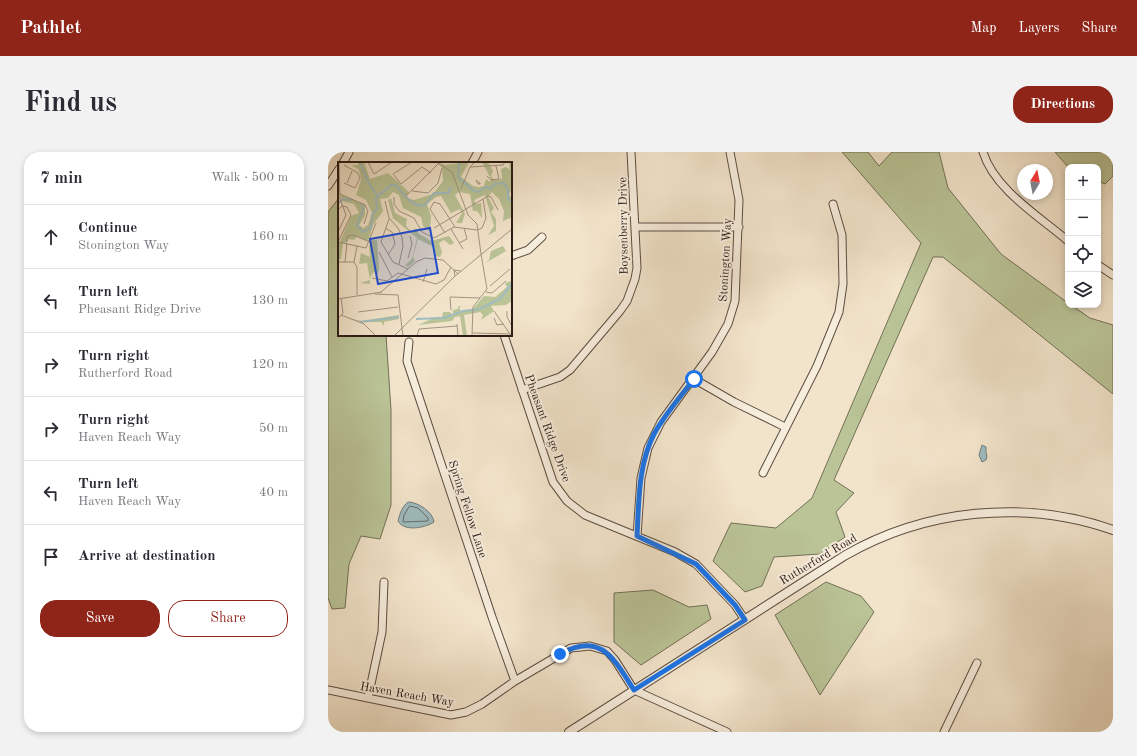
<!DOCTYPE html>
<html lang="en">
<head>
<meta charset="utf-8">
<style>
	:root { --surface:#fff; --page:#f2f2f3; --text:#2b2b33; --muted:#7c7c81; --line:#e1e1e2; --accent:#8f2418 }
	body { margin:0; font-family:"Old Standard TT",serif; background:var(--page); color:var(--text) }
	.controls { position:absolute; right:12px; top:12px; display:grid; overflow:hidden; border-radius:8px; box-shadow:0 2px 6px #0003 }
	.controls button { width:36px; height:36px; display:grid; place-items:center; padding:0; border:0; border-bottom:1px solid var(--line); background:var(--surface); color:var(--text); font:20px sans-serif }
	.compass { position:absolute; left:689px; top:12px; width:36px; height:36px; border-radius:50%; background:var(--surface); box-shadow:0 2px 6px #0003; rotate:10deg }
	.stop { position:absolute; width:12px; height:12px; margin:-9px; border:3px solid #1a73e8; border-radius:50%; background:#fff }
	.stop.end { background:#1a73e8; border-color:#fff; box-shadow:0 1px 4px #0008 }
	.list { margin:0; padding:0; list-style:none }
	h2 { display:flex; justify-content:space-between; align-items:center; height:52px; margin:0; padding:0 16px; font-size:17px }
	h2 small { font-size:13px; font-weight:400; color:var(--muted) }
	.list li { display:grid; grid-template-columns:26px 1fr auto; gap:12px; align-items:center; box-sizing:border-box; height:64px; padding:0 16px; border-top:1px solid var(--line) }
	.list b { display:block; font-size:15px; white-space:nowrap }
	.list p { margin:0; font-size:13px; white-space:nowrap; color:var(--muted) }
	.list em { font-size:13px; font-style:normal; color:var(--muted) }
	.actions { display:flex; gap:8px; padding:12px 16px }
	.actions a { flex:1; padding:9px 0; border:1px solid var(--accent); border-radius:16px; text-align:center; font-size:14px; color:var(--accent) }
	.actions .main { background:var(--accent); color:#fff }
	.icon { flex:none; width:22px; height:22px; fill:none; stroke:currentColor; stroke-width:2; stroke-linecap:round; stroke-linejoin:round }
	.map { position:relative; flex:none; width:785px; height:580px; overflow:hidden; border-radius:16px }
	header { display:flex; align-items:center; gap:24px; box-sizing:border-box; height:56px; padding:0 20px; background:var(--accent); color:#fff }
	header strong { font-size:19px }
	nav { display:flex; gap:22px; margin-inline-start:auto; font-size:14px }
	.intro { display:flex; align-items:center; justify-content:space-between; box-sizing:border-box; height:96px; padding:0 24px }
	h1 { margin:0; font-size:28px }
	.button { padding:10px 18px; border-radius:16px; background:var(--accent); color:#fff; font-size:14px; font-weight:700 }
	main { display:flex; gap:24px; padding:0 24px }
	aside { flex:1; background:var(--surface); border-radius:16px; box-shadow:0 2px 6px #0003 }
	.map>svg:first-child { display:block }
	.green { fill:#bac497; stroke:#727056 }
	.water { fill:#9fbcc0; stroke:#707c7c }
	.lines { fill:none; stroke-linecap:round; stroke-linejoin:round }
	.shore { stroke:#646c6a; stroke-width:1 }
	.minor-casing { stroke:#5c4d42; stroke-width:9 }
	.tertiary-casing { stroke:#5c4d42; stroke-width:10 }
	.minor { stroke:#f7eddd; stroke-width:7 }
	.tertiary { stroke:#f7eddd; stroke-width:8 }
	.route { stroke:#1a73e8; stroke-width:5 }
	.labels { text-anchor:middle; stroke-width:4; stroke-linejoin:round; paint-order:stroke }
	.street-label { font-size:12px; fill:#2a1b15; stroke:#f7eddd }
	.inset-river { fill:none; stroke:#9fbcc0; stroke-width:2 }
	.inset-road { fill:none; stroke:#a29482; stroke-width:1 }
	.view { fill:#1d4ed8; fill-opacity:0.15; stroke:#1d4ed8; stroke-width:2 }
	.inset-edge { fill:none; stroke:#2a1b15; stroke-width:2 }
</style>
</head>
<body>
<header>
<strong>Pathlet</strong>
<nav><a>Map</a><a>Layers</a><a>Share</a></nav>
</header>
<div class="intro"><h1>Find us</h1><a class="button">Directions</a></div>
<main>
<aside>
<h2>7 min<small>Walk · 500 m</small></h2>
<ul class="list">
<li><svg class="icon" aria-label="ahead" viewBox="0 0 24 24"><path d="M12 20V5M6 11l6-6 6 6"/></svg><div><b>Continue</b><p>Stonington Way</p></div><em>160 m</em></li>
<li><svg class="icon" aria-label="left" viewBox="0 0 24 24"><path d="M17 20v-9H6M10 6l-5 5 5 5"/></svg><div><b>Turn left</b><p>Pheasant Ridge Drive</p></div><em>130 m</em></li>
<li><svg class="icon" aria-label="right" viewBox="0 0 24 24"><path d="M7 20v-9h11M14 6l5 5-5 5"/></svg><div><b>Turn right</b><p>Rutherford Road</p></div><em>120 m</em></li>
<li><svg class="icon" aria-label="right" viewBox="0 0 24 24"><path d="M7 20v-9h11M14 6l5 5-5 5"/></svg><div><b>Turn right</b><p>Haven Reach Way</p></div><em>50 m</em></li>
<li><svg class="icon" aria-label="left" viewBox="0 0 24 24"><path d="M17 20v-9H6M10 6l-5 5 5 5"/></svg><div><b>Turn left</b><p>Haven Reach Way</p></div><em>40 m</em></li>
<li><svg class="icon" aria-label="arrive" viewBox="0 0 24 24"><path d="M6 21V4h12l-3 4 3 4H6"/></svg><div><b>Arrive at destination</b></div></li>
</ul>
<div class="actions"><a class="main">Save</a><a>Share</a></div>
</aside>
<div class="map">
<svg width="785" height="580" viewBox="0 0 785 580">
	<rect width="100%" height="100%" fill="#f2e4cb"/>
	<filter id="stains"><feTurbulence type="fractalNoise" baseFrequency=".005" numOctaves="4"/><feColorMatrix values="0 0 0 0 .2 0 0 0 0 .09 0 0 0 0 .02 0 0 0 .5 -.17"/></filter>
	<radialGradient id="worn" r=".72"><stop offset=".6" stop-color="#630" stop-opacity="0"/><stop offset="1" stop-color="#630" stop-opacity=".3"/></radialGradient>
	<!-- green -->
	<path class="green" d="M 514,0 L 540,0 L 551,14 L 564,0 L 611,0 L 620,36 L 673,102 L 740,151 L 740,153 L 743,153 L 762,166 L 785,173 L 785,242 L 615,105 L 605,105 L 506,328 L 526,341 L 508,360 L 517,385 L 492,402 L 446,405 L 434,434 L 417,440 L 385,409 L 403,371 L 448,376 L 484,346 L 593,91 Z
		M 727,0 L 785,0 L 785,24 L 777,32 L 770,29 L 770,15 L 740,15 Z
		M 11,46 L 11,183 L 58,183 L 63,258 L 63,353 L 52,387 L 33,384 L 21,412 L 17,456 L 4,457 L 0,446 L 0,60 Z
		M 498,430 L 533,444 L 546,460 L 492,543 L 447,463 Z
		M 325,438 L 361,455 L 379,453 L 383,467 L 313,513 L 286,490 L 286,441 Z"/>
	<!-- water -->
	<path class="water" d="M 654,293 L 658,295 L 658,301 L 659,304 L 658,308 L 654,310 L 651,303 Z
		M 80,350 C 90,350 105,360 106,370 C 97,376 76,380 70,369 C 72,361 74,355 80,350 Z"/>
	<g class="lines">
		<!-- shore -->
		<path class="shore" d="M 82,354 L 90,356 L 100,366 L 100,369 L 75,370 L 76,363 Z"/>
		<defs>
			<path id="minor" d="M 655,0 C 666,37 712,65 740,89
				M 15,11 L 21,0
				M 144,11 L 150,0
				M 0,34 L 11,17
				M 308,75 L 411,75
				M 183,104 L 200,98 L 214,85
				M 770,113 L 785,123
				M 176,183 L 225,330 L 239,349 L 257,363 L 347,400 L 368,412 L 407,453 L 417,468
				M 81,190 L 79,209 L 164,465 L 187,529
				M 366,227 L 406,250 L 457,275
				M 194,238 L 232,225 L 242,218 L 292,159 L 299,149 L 307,127 L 309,116 L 303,0
				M 435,321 L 489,214 L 511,160 L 515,132 L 514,83 L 505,52
				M 309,384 L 313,326 L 320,296 L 333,270 L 384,200 L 400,172 L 407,149 L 411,48 L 402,0
				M 0,538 L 123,563 L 138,560 L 154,552 L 187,529 L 243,496 L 262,494 L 279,499 L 287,508 L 306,538 L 399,580
				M 40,546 L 54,480 L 56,430
				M 616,580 L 649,511"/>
			<path id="tertiary" d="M 241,580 L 516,404 C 597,357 697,347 785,378"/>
		</defs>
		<!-- minor casing -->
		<use href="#minor" class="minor-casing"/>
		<!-- tertiary casing -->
		<use href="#tertiary" class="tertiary-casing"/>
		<!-- minor -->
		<use href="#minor" class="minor"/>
		<!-- tertiary -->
		<use href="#tertiary" class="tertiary"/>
	</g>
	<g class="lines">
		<!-- route -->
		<path class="route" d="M 232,502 C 273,479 286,507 306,538 L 417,468 L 407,453 L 368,412 L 309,384 C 311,350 310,313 326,282 C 337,262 353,244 366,227"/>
	</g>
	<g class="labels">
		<!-- street labels -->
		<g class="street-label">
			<text transform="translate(295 74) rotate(-91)" y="4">Boysenberry Drive</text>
			<text transform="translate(397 108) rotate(-87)" y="4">Stonington Way</text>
			<text transform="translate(220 276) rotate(70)" y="4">Pheasant Ridge Drive</text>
			<text transform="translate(140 357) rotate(72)" y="4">Spring Fellow Lane</text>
			<text transform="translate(490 407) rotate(-31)" y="4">Rutherford Road</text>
			<text transform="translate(79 542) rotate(10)" y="4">Haven Reach Way</text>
		</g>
	</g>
	<!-- overview -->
	<g transform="translate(10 10)">
		<rect width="174" height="174" fill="#f2e4cb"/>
		<path d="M 20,0 L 26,0 L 32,17 L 50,11 L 71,30 L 68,36 L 76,38 L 95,32 L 105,19 L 104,5 L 99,0 L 107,3 L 131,0 L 123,15 L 135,24 L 141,25 L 146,24 L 148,17 L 152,20 L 153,17 L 144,0 L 150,0 L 155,9 L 153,14 L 156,18 L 164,17 L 163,7 L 168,5 L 172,8 L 171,0 L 174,0 L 174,28 L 171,32 L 174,37 L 174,55 L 165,59 L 166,49 L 161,37 L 154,30 L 150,35 L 156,46 L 153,50 L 158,57 L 158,69 L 150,73 L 156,64 L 147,33 L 136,38 L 138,42 L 143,41 L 144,56 L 139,49 L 135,49 L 132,32 L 121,30 L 117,33 L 127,52 L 124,61 L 118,61 L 124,51 L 122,47 L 113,51 L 103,34 L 98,35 L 89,42 L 93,54 L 92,69 L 85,64 L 83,55 L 65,46 L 61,33 L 55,30 L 50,36 L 42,37 L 45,49 L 35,63 L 30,79 L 19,74 L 16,78 L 10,77 L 10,80 L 5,81 L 3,97 L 0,97 L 1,82 L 13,54 L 21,51 L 16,42 L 4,39 L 3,33 L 27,42 L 27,54 L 21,63 L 25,66 L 30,63 L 34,51 L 28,38 L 18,33 L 23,18 L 22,11 L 20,7 L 13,3 L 20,3 ZM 53,36 L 57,51 L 69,57 L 68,64 L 74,70 L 78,66 L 80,71 L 93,79 L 111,74 L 116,81 L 112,83 L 106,78 L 101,81 L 104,90 L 102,95 L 97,94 L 96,85 L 80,77 L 75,95 L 77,99 L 70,105 L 67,103 L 74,97 L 79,76 L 55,56 L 50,38 ZM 34,78 L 39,78 L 41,106 L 40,112 L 36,110 L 32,115 L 32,122 L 22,121 L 32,118 L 29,101 L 21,102 L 23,91 L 32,95 L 31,84 ZM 165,84 L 168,89 L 146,102 L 151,98 L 153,89 ZM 174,119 L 174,139 L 168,143 L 153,144 L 156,149 L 143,158 L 145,153 L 142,150 L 126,153 L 129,174 L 125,174 L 122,154 L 117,155 L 114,159 L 80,163 L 98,155 L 104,155 L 105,150 L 112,150 L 115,153 L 115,148 L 120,147 L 120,144 L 124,144 L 121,145 L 123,150 L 134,148 L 146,134 L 157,135 L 169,125 L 167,122 L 169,120 ZM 61,153 L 61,157 L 46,160 L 46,164 L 43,160 L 23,160 L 9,156 L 24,159 Z" fill="#bac497"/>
		<path class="inset-river" d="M 22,0 L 30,20 L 39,33M 121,0 L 120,15 L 136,29 L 140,30 L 148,25 L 152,27 L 157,22 L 166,21 L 170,27 L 170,37 L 174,40M 0,41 L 5,37 L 14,38M 24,43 L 25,48 L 19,63 L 25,70 L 33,66 L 34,53 L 39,47 L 38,36 L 53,23 L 57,23 L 73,40 L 82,44 L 87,43 L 96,31 L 110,31 L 113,25M 78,157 L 106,156 L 125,149 L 142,147 L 163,136 L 174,121M 22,160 L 61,155"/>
		<path class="inset-road" d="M 30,0 L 36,12 L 54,0M 74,0 L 55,12 L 63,22 L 84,5 L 93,11M 98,0 L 114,10 L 130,53 L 139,62 L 143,92M 6,3 L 20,11 L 22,16 L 17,26 L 6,21M 132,5 L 165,3 L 167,0M 149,14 L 153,18 L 161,17 L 158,4M 138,18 L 142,21 L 142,22 L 140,22 ZM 9,21 L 14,9M 123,27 L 132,5 L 137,0M 74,29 L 90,31 L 100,21 L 104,6M 2,32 L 27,43 L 30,49 L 26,62M 68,34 L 100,2M 56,35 L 56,42 L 61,49 L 76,56 L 84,70 L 96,76 L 116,65 L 139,68 L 144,66 L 148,56 L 145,37M 47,39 L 51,56 L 60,66 L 64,75 L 65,84 L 61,102M 0,48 L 4,44 L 9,45 L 13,53 L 0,80M 51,57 L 43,80 L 55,100 L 70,107M 47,66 L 54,70 L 57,82 L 50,93M 96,66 L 150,34 L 153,35 L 160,48M 113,67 L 125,87M 0,70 L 8,53 L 2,37 L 1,0M 107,71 L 92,47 L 96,40 L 102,42 L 117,65M 0,80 L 28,86 L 38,61M 8,80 L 10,74 L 15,73 L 32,80M 121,81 L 129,77 L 126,66M 41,90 L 54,115M 70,96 L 74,82 L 72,74M 0,100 L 16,100M 7,100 L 9,81M 16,100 L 19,105 L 19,133M 16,100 L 19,84M 117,114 L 116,108 L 123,109M 34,116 L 49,119 L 60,111 L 98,122 L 106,118 L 113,105M 85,120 L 89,107M 152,124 L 172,107M 43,130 L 78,100 L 87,96 L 105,98 L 120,112M 148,130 L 154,131 L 168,119M 37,132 L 60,133 L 65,174M 0,137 L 44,130M 113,148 L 112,135 L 142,136M 156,149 L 172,172M 169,149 L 169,155 L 174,164M 20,150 L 60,145M 3,153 L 26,162 L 38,174M 156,156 L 159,163 L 166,162M 0,157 L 5,151 L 3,136M 119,162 L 120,174M 135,171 L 174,172M 56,174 L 116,115 L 174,67M 79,174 L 81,167 L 119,164M 134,174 L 135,145 L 149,127 L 143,92"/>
		<path class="view" d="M 92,66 L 100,111 L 40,122 L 32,77 Z"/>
		<rect width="174" height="174" class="inset-edge"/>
	</g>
	<rect width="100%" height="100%" filter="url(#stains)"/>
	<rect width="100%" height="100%" fill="url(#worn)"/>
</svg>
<div class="controls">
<button>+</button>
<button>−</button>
<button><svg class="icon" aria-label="locate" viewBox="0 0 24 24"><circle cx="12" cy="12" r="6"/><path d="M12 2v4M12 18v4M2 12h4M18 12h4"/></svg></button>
<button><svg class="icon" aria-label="layers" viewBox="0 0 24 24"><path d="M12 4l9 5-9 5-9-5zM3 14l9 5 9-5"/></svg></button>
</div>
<svg class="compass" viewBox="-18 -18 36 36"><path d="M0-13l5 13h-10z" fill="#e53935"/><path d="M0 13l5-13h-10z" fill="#7c7c81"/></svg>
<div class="stop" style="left:366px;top:227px"></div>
<div class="stop end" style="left:232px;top:502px"></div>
</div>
</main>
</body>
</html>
